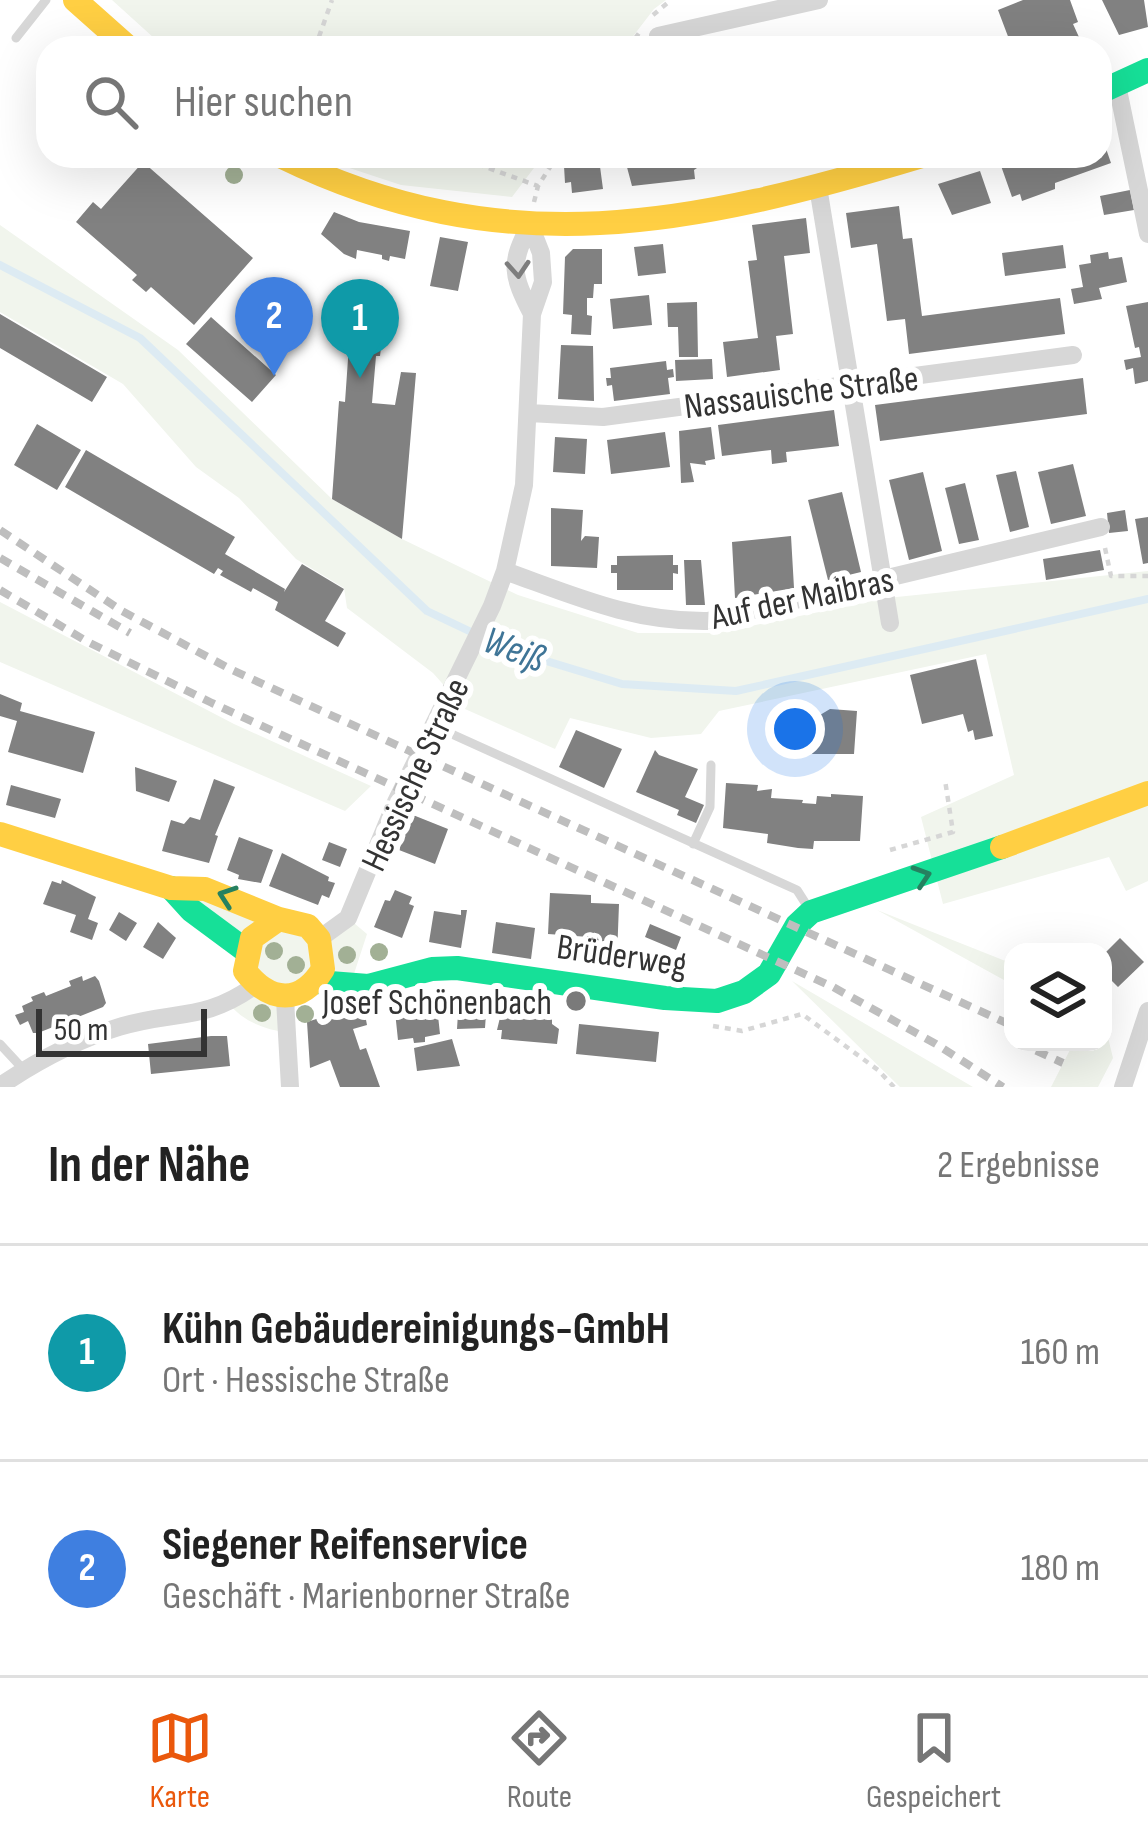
<!DOCTYPE html>
<html lang="de">
<head>
<meta charset="utf-8">
<style>
	:root { --surface:#fff; --page:#f2f2f2; --text:#222; --muted:#767676; --line:#e0e0e0; --accent:#ea580c }
	body { margin:0; font-family:"Sofia Sans Condensed",sans-serif; background:var(--page); color:var(--text) }
	.controls { position:absolute; right:36px; bottom:36px; display:grid; overflow:hidden; border-radius:24px; box-shadow:0 12px 48px #0002 }
	.controls button { width:108px; height:108px; display:grid; place-items:center; padding:0; border:0; border-bottom:3px solid var(--line); background:var(--surface); color:var(--text); font:60px sans-serif }
	.scale { position:absolute; left:36px; bottom:30px; width:171px; box-sizing:border-box; padding-left:12px; border:6px solid #333; border-top:0; font-size:33px; line-height:42px; white-space:nowrap; color:#333; -webkit-text-stroke:9px #fff; paint-order:stroke }
	.you { position:absolute; left:795px; top:729px; width:42px; height:42px; margin:-30px; border:9px solid #fff; border-radius:50%; background:#1a73e8; box-shadow:0 0 0 18px #1a73e833 }
	.badge { display:grid; place-items:center; width:78px; height:78px; border-radius:50%; background:var(--accent); color:#fff; font-size:39px; font-weight:700 }
	.pin { position:absolute; translate:-50% -99px; filter:drop-shadow(0 3px 6px #0008) }
	.pin::after { content:''; position:absolute; top:63px; width:42px; height:36px; background:inherit; clip-path:polygon(0 0,100% 0,50% 100%) }
	.list { margin:0; padding:0; list-style:none }
	h2 { display:flex; justify-content:space-between; align-items:center; height:156px; margin:0; padding:0 48px; font-size:51px }
	h2 small { font-size:39px; font-weight:400; color:var(--muted) }
	.list li { display:grid; grid-template-columns:78px 1fr auto; gap:36px; align-items:center; box-sizing:border-box; height:216px; padding:0 48px; border-top:3px solid var(--line) }
	.list b { display:block; font-size:45px; white-space:nowrap }
	.list p { margin:0; font-size:39px; white-space:nowrap; color:var(--muted) }
	.list em { font-size:39px; font-style:normal; color:var(--muted) }
	.icon { flex:none; width:66px; height:66px; fill:none; stroke:currentColor; stroke-width:2; stroke-linecap:round; stroke-linejoin:round }
	.map { position:relative; flex:none; width:1148px; height:1087px; overflow:hidden }
	.search { position:absolute; background:var(--surface); box-shadow:0 12px 48px #0002; left:36px; right:36px; top:36px; height:132px; display:flex; align-items:center; gap:30px; box-sizing:border-box; padding:0 42px; border-radius:36px; color:var(--muted); font-size:45px }
	.sheet { height:588px; background:var(--surface) }
	nav { display:flex; justify-content:space-around; align-items:center; box-sizing:border-box; height:168px; border-top:3px solid var(--line); background:var(--surface); font-size:33px; color:var(--muted) }
	nav a { display:grid; justify-items:center; gap:6px }
	nav .on { color:var(--accent) }
	.map>svg:first-child { display:block }
	.green { fill:#f1f5ed }
	.lines { fill:none; stroke-linecap:round; stroke-linejoin:round }
	.stream { stroke:#ddebf3; stroke-width:8 }
	.building { fill:#818181 }
	.path { stroke:#d6d6d6; stroke-width:4.5; stroke-dasharray:6 6; stroke-linecap:butt }
	.lane { stroke:#d7d7d7; stroke-width:9 }
	.street { stroke:#d7d7d7; stroke-width:18 }
	.fast { stroke:#16e098; stroke-width:24 }
	.slow { stroke:#ffcf43; stroke-width:24 }
	.rail { stroke:#bebebe; stroke-width:8; stroke-dasharray:12 9; stroke-linecap:butt }
	.tree { fill:#a2b095 }
	.oneway { stroke:#7d7d7d }
	.oneway2 { stroke:#268160 }
	.poi-dot { fill:#7a7a7a; stroke:#fff; stroke-width:4.5 }
	.labels { text-anchor:middle; stroke-width:12; stroke-linejoin:round; paint-order:stroke }
	.street-label { font-size:36px; fill:#333; stroke:#fff }
	.poi-label { font-size:36px; fill:#333; stroke:#fff; text-anchor:end }
	.water-label { font-size:39px; font-style:italic; fill:#3f7597; stroke:#fff }
</style>
</head>
<body>
<div class="map">
<svg width="1148" height="1087" viewBox="0 0 1148 1087">
	<rect width="100%" height="100%" fill="#fff"/>
	<!-- green -->
	<path class="green" d="M 112,0 L 666,0 L 654,9 L 624,48 L 165,48 Z
		M 313,156 L 543,156 L 512,197 L 401,185 Z
		M 0,225 L 178,350 L 332,499 L 402,539 L 518,595 L 638,633 L 717,633 L 887,598 L 1148,571 L 1148,881 L 1126,891 L 1109,857 L 943,904 L 921,817 L 1014,775 L 986,654 L 719,711 L 701,734 L 651,738 L 570,718 L 555,749 L 465,709 L 433,673 L 347,608 L 344,588 L 296,559 L 239,498 L 196,467 L 123,384 L 0,312 Z
		M 0,602 L 234,724 L 371,786 L 345,811 L 0,662 Z
		M 205,889 L 319,938 L 348,918 L 367,934 L 351,983 L 298,996 L 287,1032 C 265,1030 243,1021 229,1004 L 254,986 L 244,950 L 191,910 Z
		M 877,910 L 1013,964 L 1013,985 Z
		M 792,981 L 973,1087 L 900,1087 Z
		M 1103,1017 L 1113,1058 L 1098,1087 L 1051,1087 L 1074,1042 L 1103,1042 Z"/>
	<g class="lines">
		<!-- stream -->
		<path class="stream" d="M 0,265 L 140,338 L 427,611 L 507,649 L 622,684 L 736,691 L 1148,599"/>
	</g>
	<!-- building -->
	<path class="building" d="M 1023,0 L 1070,0 L 1078,22 L 1073,24 L 1084,48 L 1038,48 L 1034,39 L 1012,47 L 998,10 Z
		M 1102,0 L 1144,0 L 1148,27 L 1119,35 Z
		M 1100,128 L 1105,131 L 1102,137 L 1111,163 L 1055,183 L 1055,189 L 1022,201 L 1020,194 L 1012,197 L 1000,163 L 1020,156 L 1100,156 Z
		M 624,156 L 697,157 L 700,166 L 694,170 L 695,179 L 632,186 Z
		M 717,156 L 786,156 L 787,158 L 719,166 Z
		M 599,159 L 603,189 L 572,193 L 571,182 L 565,183 L 564,166 Z
		M 143,162 L 253,258 L 194,325 L 151,287 L 146,292 L 132,280 L 137,275 L 76,222 L 93,202 L 101,209 Z
		M 980,171 L 991,203 L 952,215 L 938,184 Z
		M 1130,190 L 1134,210 L 1104,215 L 1100,196 Z
		M 899,206 L 903,239 L 912,238 L 922,316 L 1060,298 L 1065,334 L 909,354 L 905,319 L 887,321 L 877,244 L 851,248 L 846,213 Z
		M 334,212 L 359,222 L 410,231 L 405,259 L 390,256 L 389,261 L 382,259 L 382,255 L 357,250 L 356,259 L 344,254 L 321,234 Z
		M 806,218 L 810,253 L 784,256 L 793,334 L 776,336 L 780,370 L 727,377 L 723,342 L 758,338 L 748,261 L 757,260 L 752,225 Z
		M 440,237 L 468,242 L 458,291 L 430,286 Z
		M 663,244 L 666,273 L 638,276 L 634,247 Z
		M 1063,245 L 1066,268 L 1005,276 L 1002,253 Z
		M 573,249 L 602,249 L 602,284 L 594,284 L 593,298 L 587,298 L 587,315 L 592,316 L 591,335 L 571,334 L 572,315 L 563,314 L 565,257 Z
		M 1108,252 L 1109,259 L 1122,257 L 1127,282 L 1099,288 L 1102,299 L 1074,304 L 1071,289 L 1083,287 L 1079,265 L 1091,263 L 1090,255 Z
		M 649,295 L 652,325 L 613,329 L 610,299 Z
		M 697,302 L 698,357 L 679,357 L 678,327 L 668,327 L 667,303 Z
		M 1148,302 L 1148,381 L 1135,384 L 1133,368 L 1126,370 L 1124,360 L 1141,357 L 1139,347 L 1135,348 L 1126,306 Z
		M 0,314 L 107,377 L 92,402 L 0,348 Z
		M 211,317 L 276,375 L 252,402 L 186,344 Z
		M 349,345 L 381,348 L 380,356 L 376,356 L 372,403 L 395,405 L 401,372 L 416,373 L 402,539 L 332,499 L 339,401 L 345,402 Z
		M 561,345 L 593,346 L 594,401 L 558,399 Z
		M 712,359 L 713,379 L 676,381 L 675,360 Z
		M 666,361 L 667,370 L 673,369 L 674,377 L 668,378 L 670,394 L 614,401 L 612,385 L 607,386 L 606,378 L 611,378 L 610,368 Z
		M 1083,378 L 1087,414 L 880,441 L 875,405 Z
		M 834,410 L 839,446 L 786,452 L 787,462 L 772,464 L 771,450 L 722,456 L 718,425 Z
		M 37,424 L 81,450 L 57,490 L 14,465 Z
		M 711,427 L 715,459 L 705,461 L 706,465 L 690,463 L 694,482 L 681,483 L 679,431 Z
		M 665,432 L 670,467 L 611,474 L 607,440 Z
		M 555,437 L 587,439 L 585,474 L 553,472 Z
		M 86,450 L 235,537 L 225,554 L 285,589 L 284,592 L 302,564 L 344,589 L 325,621 L 346,633 L 338,647 L 275,610 L 278,602 L 253,588 L 251,592 L 220,575 L 223,571 L 218,568 L 214,574 L 65,487 Z
		M 1073,464 L 1086,516 L 1051,524 L 1038,472 Z
		M 1016,471 L 1029,527 L 1010,532 L 996,475 Z
		M 923,472 L 942,551 L 909,560 L 889,480 Z
		M 965,483 L 979,540 L 959,544 L 945,488 Z
		M 842,492 L 861,572 L 828,580 L 808,500 Z
		M 551,508 L 583,510 L 581,541 L 585,536 L 599,537 L 597,568 L 551,566 Z
		M 1125,510 L 1128,531 L 1109,533 L 1107,513 Z
		M 1148,517 L 1148,563 L 1143,564 L 1135,519 Z
		M 791,536 L 794,588 L 735,598 L 732,542 Z
		M 1100,550 L 1104,570 L 1046,580 L 1043,559 Z
		M 673,555 L 673,565 L 678,565 L 678,574 L 673,573 L 673,590 L 617,590 L 617,573 L 611,573 L 611,565 L 617,565 L 617,556 Z
		M 684,560 L 701,560 L 705,605 L 686,605 Z
		M 976,659 L 993,736 L 975,740 L 973,730 L 968,732 L 963,714 L 922,724 L 910,675 Z
		M 0,694 L 22,703 L 20,711 L 95,732 L 83,773 L 8,752 L 17,721 L 0,716 Z
		M 830,709 L 857,711 L 854,754 L 801,754 L 804,711 L 820,715 Z
		M 576,730 L 622,749 L 604,788 L 559,767 Z
		M 655,750 L 659,755 L 698,769 L 685,797 L 704,805 L 696,823 L 677,815 L 679,810 L 636,792 Z
		M 135,767 L 177,781 L 169,802 L 136,791 Z
		M 214,779 L 235,787 L 215,835 L 218,836 L 209,863 L 162,851 L 171,820 L 184,824 L 190,817 L 200,820 Z
		M 726,783 L 758,785 L 757,791 L 772,789 L 771,798 L 803,800 L 802,803 L 816,804 L 817,796 L 831,797 L 831,794 L 863,796 L 860,841 L 814,841 L 813,849 L 798,848 L 767,843 L 768,834 L 723,828 Z
		M 11,785 L 61,799 L 55,818 L 6,805 Z
		M 413,815 L 448,829 L 435,864 L 399,850 Z
		M 239,837 L 273,850 L 261,883 L 238,879 L 239,875 L 227,870 Z
		M 329,842 L 347,849 L 340,867 L 322,860 Z
		M 282,853 L 329,877 L 328,881 L 335,883 L 329,898 L 322,895 L 318,905 L 269,886 Z
		M 62,880 L 96,897 L 88,919 L 98,923 L 92,940 L 70,932 L 76,915 L 43,904 L 52,881 L 61,884 Z
		M 395,890 L 412,897 L 409,904 L 414,906 L 402,938 L 374,927 L 385,900 L 390,901 Z
		M 550,893 L 591,895 L 591,903 L 619,904 L 617,957 L 588,955 L 589,937 L 548,934 Z
		M 461,910 L 467,910 L 461,948 L 429,942 L 434,911 L 461,915 Z
		M 119,912 L 137,923 L 126,941 L 109,930 Z
		M 158,922 L 176,938 L 163,959 L 143,947 Z
		M 496,922 L 535,928 L 531,959 L 492,953 Z
		M 650,924 L 681,937 L 676,950 L 645,937 Z
		M 1120,938 L 1144,962 L 1118,987 L 1103,972 L 1103,955 Z
		M 82,976 L 83,981 L 95,976 L 99,981 L 106,1003 L 103,1007 L 38,1033 L 33,1033 L 28,1021 L 20,1025 L 15,1015 L 24,1012 L 22,1006 L 33,1001 L 31,997 L 44,992 L 46,996 L 71,986 L 69,981 Z
		M 436,997 L 440,1034 L 425,1037 L 425,1042 L 414,1043 L 413,1038 L 398,1040 L 394,1002 Z
		M 459,997 L 487,1000 L 485,1028 L 457,1029 Z
		M 504,1001 L 518,1006 L 552,1006 L 552,1024 L 559,1029 L 557,1044 L 501,1039 L 502,1030 L 497,1030 Z
		M 363,1004 L 367,1025 L 353,1029 L 360,1050 L 366,1048 L 380,1087 L 340,1087 L 330,1060 L 310,1068 L 307,1022 Z
		M 579,1024 L 659,1032 L 656,1062 L 576,1054 Z
		M 211,1036 L 227,1036 L 230,1066 L 151,1074 L 148,1044 Z
		M 452,1039 L 460,1066 L 417,1071 L 414,1048 Z"/>
	<g class="lines">
		<!-- path -->
		<path class="path" d="M 653,15 L 671,0
			M 315,48 L 332,0
			M 628,48 L 639,33
			M 455,156 L 538,186
			M 534,202 L 538,186 L 557,156
			M 1105,548 L 1111,576 L 1148,576
			M 890,850 L 953,832 L 945,780
			M 713,1026 L 742,1031 L 802,1014 L 878,1070 L 894,1087"/>
		<!-- lane -->
		<path class="lane" d="M 16,38 L 46,0
			M 434,726 L 797,890 L 811,912
			M 693,844 L 710,807 L 711,765
			M 0,1044 L 24,1070"/>
		<!-- street -->
		<path class="street" d="M 658,36 L 819,0
			M 1117,85 L 1148,234
			M 818,187 L 890,623
			M 530,225 C 509,264 512,275 532,314
			M 529,413 L 603,417 L 1073,355
			M 505,571 C 575,596 632,622 708,621 L 1101,527
			M 319,939 L 348,918 L 396,802 L 492,606 L 505,571 L 524,485 L 532,314 L 543,282 L 541,253 L 530,225
			M 285,999 L 290,1087
			M 0,1086 C 37,1061 76,1040 119,1027 C 174,1010 204,1022 254,986
			M 1123,1087 L 1148,1011"/>
		<!-- fast -->
		<path class="fast" d="M 1100,92 L 1148,70
			M 171,888 L 191,910 L 245,950
			M 317,982 L 368,986 L 432,969 L 457,968 L 665,998 L 717,1001 L 744,992 L 769,974 L 797,925 L 811,912 L 1002,847"/>
		<!-- slow -->
		<path class="slow" d="M 75,0 L 129,48
			M 280,156 C 505,266 693,225 922,156
			M 0,834 L 171,888 L 205,889 L 279,919 L 308,926 L 319,939 L 323,969 C 301,1005 270,1003 245,971 L 252,938 L 279,919
			M 1002,847 L 1148,793"/>
		<!-- rail -->
		<path class="rail" d="M 0,530 L 122,611 L 232,670 L 1013,1026
			M 0,558 L 130,633
			M 0,590 L 88,642 L 212,703 L 833,987 L 936,1044 L 1003,1087
			M 1017,1042 L 1063,1063"/>
	</g>
	<!-- trees -->
	<g class="tree">
		<circle cx="234" cy="175" r="9"/>
		<circle cx="274" cy="951" r="9"/>
		<circle cx="379" cy="952" r="9"/>
		<circle cx="347" cy="955" r="9"/>
		<circle cx="296" cy="965" r="9"/>
		<circle cx="262" cy="1013" r="9"/>
		<circle cx="305" cy="1014" r="9"/>
	</g>
	<!-- one-way arrows -->
	<defs><path id="oneway-chevron" d="M-2-3.5L2.5 0L-2 3.5" fill="none" stroke-width="1.6" stroke-linecap="round" stroke-linejoin="round" transform="scale(3)"/></defs>
	<use class="oneway" href="#oneway-chevron" transform="translate(518 269) rotate(86)"/>
	<g class="oneway2">
		<use href="#oneway-chevron" transform="translate(922 876) rotate(-18)"/>
		<use href="#oneway-chevron" transform="translate(227 896) rotate(-161)"/>
	</g>
	<!-- markers -->
	<circle class="poi-dot" cx="576" cy="1001" r="12"/>
	<g class="labels">
		<!-- street labels -->
		<g class="street-label">
			<text transform="translate(801 391) rotate(-7)" y="13">Nassauische Straße</text>
			<text transform="translate(802 597) rotate(-12)" y="13">Auf der Maibras</text>
			<text transform="translate(414 774) rotate(-65)" y="13">Hessische Straße</text>
			<text transform="translate(622 954) rotate(8)" y="13">Brüderweg</text>
		</g>
		<!-- poi labels -->
		<g class="poi-label">
			<text x="552" y="1014">Josef Schönenbach</text>
		</g>
		<!-- water labels -->
		<g class="water-label">
			<text transform="translate(515 648) rotate(21)" y="14">Weiß</text>
		</g>
	</g>
</svg>
<div class="controls">
<button><svg class="icon" aria-label="layers" viewBox="0 0 24 24"><path d="M12 4l9 5-9 5-9-5zM3 14l9 5 9-5"/></svg></button>
</div>
<div class="scale">50 m</div>
<div class="you"></div>
<div class="pin badge" style="left:360px;top:378px;background:#0f9aa8">1</div>
<div class="pin badge" style="left:274px;top:376px;background:#3f7fe0">2</div>
<div class="search"><svg class="icon" aria-label="search" viewBox="0 0 24 24"><circle cx="10" cy="10" r="6"/><path d="M15 15l6 6"/></svg>Hier suchen</div>
</div>
<section class="sheet">
<h2>In der Nähe<small>2 Ergebnisse</small></h2>
<ul class="list">
<li><span class="badge" style="background:#0f9aa8">1</span><div><b>Kühn Gebäudereinigungs-GmbH</b><p>Ort · Hessische Straße</p></div><em>160 m</em></li>
<li><span class="badge" style="background:#3f7fe0">2</span><div><b>Siegener Reifenservice</b><p>Geschäft · Marienborner Straße</p></div><em>180 m</em></li>
</ul>
</section>
<nav>
<a class="on"><svg class="icon" aria-label="map" viewBox="0 0 24 24"><path d="M3 6l6-2 6 2 6-2v14l-6 2-6-2-6 2zM9 4v14M15 6v14"/></svg>Karte</a>
<a><svg class="icon" aria-label="directions" viewBox="0 0 24 24"><path d="M12 3l9 9-9 9-9-9zM9 14v-3h6M13 9l2 2-2 2"/></svg>Route</a>
<a><svg class="icon" aria-label="saved" viewBox="0 0 24 24"><path d="M7 4h10v16l-5-4-5 4z"/></svg>Gespeichert</a>
</nav>
</body>
</html>
